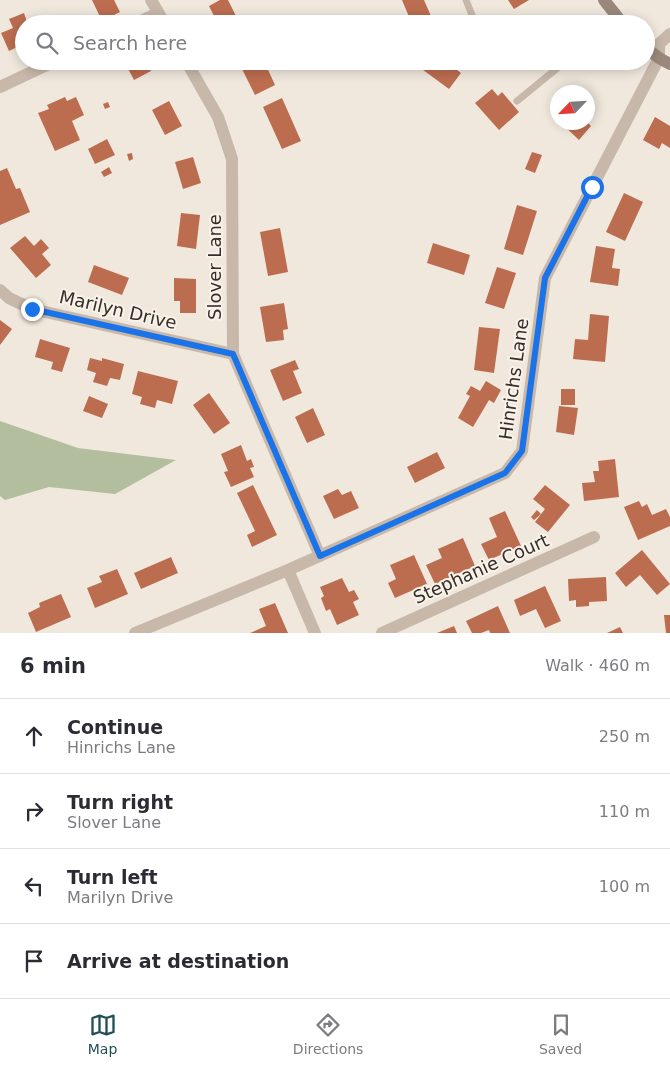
<!DOCTYPE html>
<html lang="en">
<head>
<meta charset="utf-8">
<style>
	:root { --surface:#fff; --page:#f2f2f3; --text:#2b2b33; --muted:#7c7c81; --line:#e1e1e2; --accent:#224f54 }
	body { margin:0; font-family:"DejaVu Sans",sans-serif; background:var(--page); color:var(--text) }
	.compass { position:absolute; left:550px; top:85px; width:45px; height:45px; border-radius:50%; background:var(--surface); box-shadow:0 2px 12px #0003; rotate:245deg }
	.stop { position:absolute; width:15px; height:15px; margin:-11px; border:4px solid #1a73e8; border-radius:50%; background:#fff }
	.stop.end { background:#1a73e8; border-color:#fff; box-shadow:0 1px 5px #0008 }
	.list { margin:0; padding:0; list-style:none }
	h2 { display:flex; justify-content:space-between; align-items:center; height:65px; margin:0; padding:0 20px; font-size:21px }
	h2 small { font-size:16px; font-weight:400; color:var(--muted) }
	.list li { display:grid; grid-template-columns:32px 1fr auto; gap:15px; align-items:center; box-sizing:border-box; height:75px; padding:0 20px; border-top:1px solid var(--line) }
	.list b { display:block; font-size:19px; white-space:nowrap }
	.list p { margin:0; font-size:16px; white-space:nowrap; color:var(--muted) }
	.list em { font-size:16px; font-style:normal; color:var(--muted) }
	.icon { flex:none; width:28px; height:28px; fill:none; stroke:currentColor; stroke-width:2; stroke-linecap:round; stroke-linejoin:round }
	.map { position:relative; flex:none; width:670px; height:633px; overflow:hidden }
	.search { position:absolute; background:var(--surface); box-shadow:0 2px 12px #0003; left:15px; right:15px; top:15px; height:55px; display:flex; align-items:center; gap:12px; box-sizing:border-box; padding:0 18px; border-radius:28px; color:var(--muted); font-size:19px }
	.sheet { height:365px; background:var(--surface) }
	nav { display:flex; justify-content:space-around; align-items:center; box-sizing:border-box; height:70px; border-top:1px solid var(--line); background:var(--surface); font-size:14px; color:var(--muted) }
	nav a { display:grid; justify-items:center; gap:2px }
	nav .on { color:var(--accent) }
	.map>svg:first-child { display:block }
	.green { fill:#b3be9e }
	.building { fill:#bc6d50 }
	.lines { fill:none; stroke-linecap:round; stroke-linejoin:round }
	.lane { stroke:#c7b8aa; stroke-width:7 }
	.street { stroke:#c7b8aa; stroke-width:12 }
	.secondary { stroke:#9b887c; stroke-width:12 }
	.route { stroke:#1a73e8; stroke-width:6 }
	.labels { text-anchor:middle; stroke-width:4; stroke-linejoin:round; paint-order:stroke }
	.street-label { font-size:18px; fill:#352d29; stroke:#f8f2e9 }
</style>
</head>
<body>
<div class="map">
<svg width="670" height="633" viewBox="0 0 670 633">
	<rect width="100%" height="100%" fill="#f0e8dd"/>
	<!-- green -->
	<path class="green" d="M 0,421 L 78,448 L 176,460 L 115,494 L 49,487 L 5,500 L 0,496 Z"/>
	<!-- building -->
	<path class="building" d="M 92,0 L 114,0 L 120,12 L 102,21 Z
		M 220,0 L 228,0 L 240,24 L 218,24 L 209,6 Z
		M 402,0 L 424,0 L 434,23 L 412,24 Z
		M 508,0 L 529,0 L 514,9 Z
		M 24,13 L 27,22 L 37,17 L 40,24 L 24,24 L 24,44 L 9,51 L 1,33 L 13,28 L 9,19 Z
		M 563,17 L 568,24 L 555,24 Z
		M 124,61 L 146,61 L 151,71 L 134,80 Z
		M 238,61 L 264,61 L 275,85 L 255,95 Z
		M 424,61 L 445,61 L 461,73 L 449,89 L 419,67 Z
		M 492,89 L 498,96 L 502,92 L 519,112 L 499,130 L 475,103 Z
		M 65,97 L 67,101 L 76,97 L 84,115 L 72,121 L 80,140 L 55,151 L 38,113 L 49,109 L 47,105 Z
		M 282,98 L 301,141 L 282,149 L 263,107 Z
		M 169,101 L 182,126 L 165,135 L 152,110 Z
		M 108,102 L 110,107 L 105,109 L 103,104 Z
		M 655,117 L 670,126 L 670,148 L 662,143 L 659,149 L 643,140 Z
		M 560,122 L 587,122 L 591,126 L 579,140 Z
		M 107,139 L 115,155 L 95,164 L 88,149 Z
		M 532,152 L 542,155 L 535,173 L 525,169 Z
		M 132,153 L 133,159 L 129,161 L 127,154 Z
		M 193,157 L 201,183 L 183,189 L 175,162 Z
		M 109,167 L 112,173 L 104,177 L 101,172 Z
		M 7,168 L 16,189 L 20,188 L 30,212 L 0,225 L 0,171 Z
		M 624,193 L 643,202 L 625,241 L 606,232 Z
		M 517,205 L 537,211 L 523,255 L 504,249 Z
		M 181,213 L 200,215 L 196,249 L 177,246 Z
		M 280,228 L 288,272 L 268,276 L 260,232 Z
		M 25,236 L 34,246 L 41,239 L 49,248 L 42,254 L 51,265 L 36,278 L 10,248 Z
		M 433,243 L 470,255 L 464,275 L 427,263 Z
		M 596,246 L 615,249 L 612,268 L 620,269 L 618,286 L 590,282 Z
		M 94,265 L 129,278 L 122,295 L 88,282 Z
		M 497,267 L 516,273 L 504,309 L 485,303 Z
		M 174,278 L 196,279 L 196,313 L 180,313 L 180,301 L 174,301 Z
		M 284,303 L 288,329 L 283,330 L 284,340 L 266,342 L 260,307 Z
		M 590,314 L 609,316 L 605,362 L 573,359 L 575,339 L 588,340 Z
		M 0,320 L 12,329 L 0,345 Z
		M 479,327 L 500,329 L 494,373 L 474,370 Z
		M 40,339 L 70,348 L 62,372 L 51,369 L 53,362 L 35,357 Z
		M 90,358 L 102,361 L 102,358 L 124,364 L 120,380 L 110,378 L 107,386 L 93,382 L 96,373 L 87,370 Z
		M 295,360 L 299,369 L 293,371 L 302,393 L 283,401 L 270,370 Z
		M 138,371 L 178,381 L 172,404 L 157,400 L 155,408 L 140,404 L 142,397 L 132,394 Z
		M 486,381 L 501,390 L 494,403 L 489,400 L 473,427 L 458,418 L 470,396 L 466,394 L 471,386 L 480,391 Z
		M 561,389 L 575,389 L 575,405 L 561,405 Z
		M 209,393 L 230,423 L 214,434 L 193,405 Z
		M 89,396 L 108,404 L 102,418 L 83,411 Z
		M 559,406 L 578,408 L 574,435 L 556,432 Z
		M 313,408 L 325,435 L 307,443 L 295,417 Z
		M 241,445 L 247,461 L 251,459 L 254,467 L 250,468 L 254,477 L 231,487 L 224,472 L 228,471 L 221,454 Z
		M 437,452 L 445,468 L 415,483 L 407,467 Z
		M 615,459 L 619,497 L 584,501 L 582,483 L 595,482 L 593,471 L 599,471 L 598,461 Z
		M 253,485 L 277,535 L 252,547 L 247,535 L 255,531 L 237,493 Z
		M 545,485 L 570,505 L 548,532 L 535,522 L 545,509 L 533,499 Z
		M 338,489 L 342,495 L 351,491 L 359,508 L 334,519 L 323,496 Z
		M 639,501 L 642,507 L 647,504 L 652,515 L 666,509 L 670,517 L 670,526 L 638,540 L 624,507 Z
		M 537,510 L 541,514 L 534,520 L 531,517 Z
		M 505,511 L 521,546 L 489,560 L 481,544 L 497,537 L 489,518 Z
		M 463,538 L 475,566 L 435,584 L 426,565 L 442,558 L 438,549 Z
		M 642,550 L 670,584 L 657,595 L 640,575 L 626,587 L 615,573 Z
		M 414,555 L 427,584 L 395,598 L 388,583 L 396,579 L 390,565 Z
		M 171,557 L 178,573 L 141,589 L 134,573 Z
		M 117,569 L 128,594 L 95,608 L 87,588 L 102,582 L 99,576 Z
		M 606,577 L 607,601 L 589,602 L 589,606 L 576,607 L 576,600 L 569,601 L 568,579 Z
		M 342,578 L 349,592 L 354,590 L 359,599 L 353,602 L 359,615 L 337,625 L 330,609 L 326,611 L 321,598 L 324,596 L 320,587 Z
		M 545,586 L 561,621 L 545,628 L 536,609 L 520,616 L 514,600 Z
		M 61,594 L 71,617 L 36,632 L 28,613 L 40,607 L 39,603 Z
		M 275,603 L 288,633 L 250,633 L 266,626 L 259,609 Z
		M 498,606 L 510,633 L 490,633 L 489,630 L 481,633 L 472,633 L 466,621 Z
		M 664,615 L 670,615 L 670,633 L 666,633 Z
		M 454,626 L 457,633 L 437,633 Z
		M 620,627 L 623,633 L 607,633 Z"/>
	<g class="lines">
		<!-- lane -->
		<path class="lane" d="M 466,0 L 474,20 L 473,24
			M 610,24 L 618,17
			M 517,101 L 566,61"/>
		<!-- street -->
		<path class="street" d="M 151,0 L 165,24
			M 135,24 L 158,13
			M 186,61 L 218,117 L 232,159 L 233,354 L 320,556
			M 0,87 L 55,61
			M 0,290 L 9,298 L 32,309 L 233,354
			M 288,570 L 315,633
			M 135,633 L 288,570 L 505,473 L 522,451 L 545,278 L 659,58 L 659,44 L 670,34
			M 382,633 L 594,537"/>
		<!-- secondary -->
		<path class="secondary" d="M 604,0 L 623,24
			M 646,48 L 659,58 L 670,64"/>
	</g>
	<g class="lines">
		<!-- route -->
		<path class="route" d="M 32,309 L 233,354 L 320,556 L 505,473 L 522,451 L 545,278 L 592,187"/>
	</g>
	<g class="labels">
		<!-- street labels -->
		<g class="street-label">
			<text transform="translate(215 267) rotate(-90)" y="6">Slover Lane</text>
			<text transform="translate(118 310) rotate(13)" y="6">Marilyn Drive</text>
			<text transform="translate(514 379) rotate(-82)" y="6">Hinrichs Lane</text>
			<text transform="translate(481 569) rotate(-24)" y="6">Stephanie Court</text>
		</g>
	</g>
</svg>
<svg class="compass" viewBox="-18 -18 36 36"><path d="M0-13l5 13h-10z" fill="#e53935"/><path d="M0 13l5-13h-10z" fill="#7c7c81"/></svg>
<div class="stop" style="left:592px;top:187px"></div>
<div class="stop end" style="left:32px;top:309px"></div>
<div class="search"><svg class="icon" aria-label="search" viewBox="0 0 24 24"><circle cx="10" cy="10" r="6"/><path d="M15 15l6 6"/></svg>Search here</div>
</div>
<section class="sheet">
<h2>6 min<small>Walk · 460 m</small></h2>
<ul class="list">
<li><svg class="icon" aria-label="ahead" viewBox="0 0 24 24"><path d="M12 20V5M6 11l6-6 6 6"/></svg><div><b>Continue</b><p>Hinrichs Lane</p></div><em>250 m</em></li>
<li><svg class="icon" aria-label="right" viewBox="0 0 24 24"><path d="M7 20v-9h11M14 6l5 5-5 5"/></svg><div><b>Turn right</b><p>Slover Lane</p></div><em>110 m</em></li>
<li><svg class="icon" aria-label="left" viewBox="0 0 24 24"><path d="M17 20v-9H6M10 6l-5 5 5 5"/></svg><div><b>Turn left</b><p>Marilyn Drive</p></div><em>100 m</em></li>
<li><svg class="icon" aria-label="arrive" viewBox="0 0 24 24"><path d="M6 21V4h12l-3 4 3 4H6"/></svg><div><b>Arrive at destination</b></div></li>
</ul>
</section>
<nav>
<a class="on"><svg class="icon" aria-label="map" viewBox="0 0 24 24"><path d="M3 6l6-2 6 2 6-2v14l-6 2-6-2-6 2zM9 4v14M15 6v14"/></svg>Map</a>
<a><svg class="icon" aria-label="directions" viewBox="0 0 24 24"><path d="M12 3l9 9-9 9-9-9zM9 14v-3h6M13 9l2 2-2 2"/></svg>Directions</a>
<a><svg class="icon" aria-label="saved" viewBox="0 0 24 24"><path d="M7 4h10v16l-5-4-5 4z"/></svg>Saved</a>
</nav>
</body>
</html>
